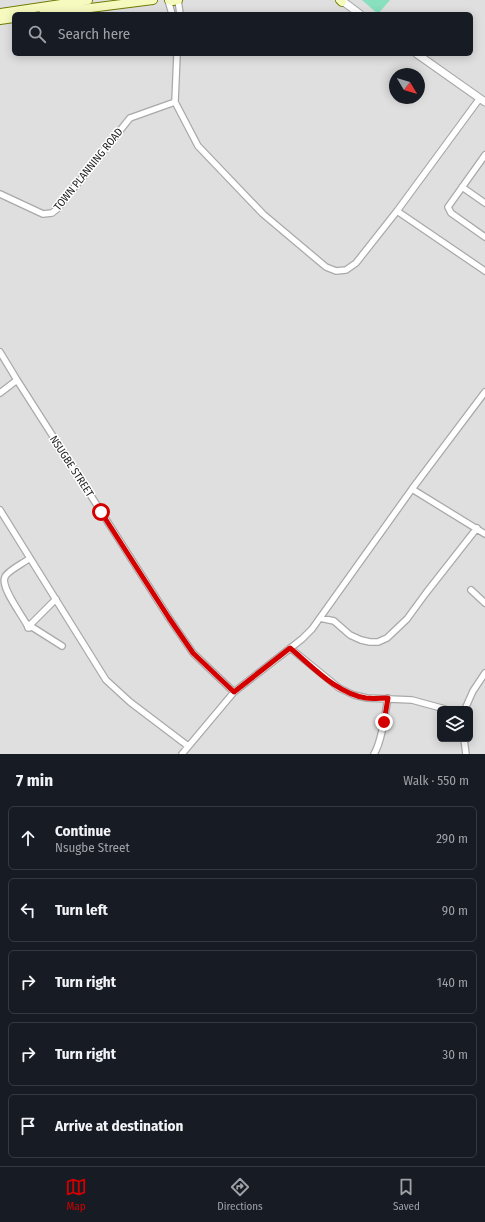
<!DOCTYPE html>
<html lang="en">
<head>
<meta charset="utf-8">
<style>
	:root { --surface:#171b24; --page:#20242c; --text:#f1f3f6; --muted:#9ea1a6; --line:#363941; --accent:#d40000 }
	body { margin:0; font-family:"Fira Sans Condensed",sans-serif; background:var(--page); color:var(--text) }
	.controls { position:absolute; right:12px; bottom:12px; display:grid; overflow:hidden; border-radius:6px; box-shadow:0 2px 10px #0003 }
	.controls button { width:36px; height:36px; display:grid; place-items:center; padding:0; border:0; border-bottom:1px solid var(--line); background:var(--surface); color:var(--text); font:20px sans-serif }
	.compass { position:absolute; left:389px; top:68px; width:36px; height:36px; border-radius:50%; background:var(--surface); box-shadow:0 2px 10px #0003; rotate:128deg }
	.stop { position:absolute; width:12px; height:12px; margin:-9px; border:3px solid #d40000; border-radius:50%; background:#fff }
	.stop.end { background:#d40000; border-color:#fff; box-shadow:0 1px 4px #0008 }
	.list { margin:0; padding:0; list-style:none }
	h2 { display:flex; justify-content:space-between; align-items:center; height:52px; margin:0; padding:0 16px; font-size:17px }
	h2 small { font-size:13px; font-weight:400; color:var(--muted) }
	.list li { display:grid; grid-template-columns:26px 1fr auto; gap:12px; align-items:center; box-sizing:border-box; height:64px; margin:0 8px 8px; padding:0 8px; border:1px solid var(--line); border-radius:6px }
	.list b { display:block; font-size:15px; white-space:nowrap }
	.list p { margin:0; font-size:13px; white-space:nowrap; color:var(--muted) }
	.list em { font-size:13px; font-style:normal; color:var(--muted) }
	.icon { flex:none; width:22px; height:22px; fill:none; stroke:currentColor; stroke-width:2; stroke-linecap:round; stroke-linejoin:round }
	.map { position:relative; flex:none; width:485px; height:754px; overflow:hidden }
	.search { position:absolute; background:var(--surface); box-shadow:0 2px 10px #0003; left:12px; right:12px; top:12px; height:44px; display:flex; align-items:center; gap:10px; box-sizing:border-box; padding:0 14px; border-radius:6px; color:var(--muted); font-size:15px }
	.sheet { height:412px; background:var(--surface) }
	nav { display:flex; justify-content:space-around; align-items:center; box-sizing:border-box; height:56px; border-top:1px solid var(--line); background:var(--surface); font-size:11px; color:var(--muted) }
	nav a { display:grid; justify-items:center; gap:2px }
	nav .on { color:var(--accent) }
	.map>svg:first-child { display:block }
	.residential { fill:#e0dfdf; fill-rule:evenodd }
	.pitch { fill:#88e0be }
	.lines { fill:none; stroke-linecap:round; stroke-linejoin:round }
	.minor-casing { stroke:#a9a9a9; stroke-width:8 }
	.tertiary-casing { stroke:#a9a9a9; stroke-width:9 }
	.secondary-casing { stroke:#707d05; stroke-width:10 }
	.minor { stroke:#fff; stroke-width:5.5 }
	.tertiary { stroke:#fff; stroke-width:7 }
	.secondary { stroke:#f7fabf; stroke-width:8 }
	.route { stroke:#d40000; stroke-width:5 }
	.labels { text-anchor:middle; stroke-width:3; stroke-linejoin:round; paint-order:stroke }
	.street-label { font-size:11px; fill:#222; stroke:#fff }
</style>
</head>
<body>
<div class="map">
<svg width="485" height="754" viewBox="0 0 485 754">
	<rect width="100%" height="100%" fill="#f2efe9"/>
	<!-- residential -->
	<path class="residential" d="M 0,0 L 485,0 L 485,754 L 0,754 ZM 14,14 L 471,14 L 471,54 L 14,54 ZM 395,74 L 419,74 L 419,98 L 395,98 ZM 440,709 L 470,709 L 470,739 L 440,739 Z"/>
	<!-- pitch -->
	<path class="pitch" d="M 362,0 L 390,0 L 378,14 Z"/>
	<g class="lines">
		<defs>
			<path id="minor" d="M 168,0 L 172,14
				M 178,0 L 180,14
				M 177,54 L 175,102 L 198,146 L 263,214 L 326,267 L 336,271 L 346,270 L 356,263 L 397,211 L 480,98
				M 485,155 L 448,207 L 451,213 L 485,237
				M 462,187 L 485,203
				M 0,194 L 43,214 L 52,213 L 57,209 L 130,118 L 175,102
				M 397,211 L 485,271
				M 0,352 L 17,380 L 169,618 L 193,653 L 234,692
				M 0,393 L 17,380
				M 412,489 L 485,534
				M 0,510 L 106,680 L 130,702 L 188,746
				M 471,590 L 485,603
				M 320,618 L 334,621 L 350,635 L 361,640 L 370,642 L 378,642 L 387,638 L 407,619 L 426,593 L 477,528
				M 31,624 L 32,627 L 28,628 L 27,625 L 31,624 L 56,599
				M 27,625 C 22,615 0,587 5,577 C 7,571 24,563 30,558
				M 32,627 L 62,646
				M 290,648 L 339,688 L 354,695 L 367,698 L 412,700 L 445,709
				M 465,709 L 473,691 L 485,673
				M 464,739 L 466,754
				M 182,754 L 234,692 L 302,639 L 312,629 L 412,489 L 485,392
				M 374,754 C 382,741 385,714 388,698"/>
			<path id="tertiary" d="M 341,0 L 360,14
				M 417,54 L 485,102"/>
			<path id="secondary" d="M 169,0 L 173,1 L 178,0
				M 340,0 L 342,2
				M 0,13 L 88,0
				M 43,14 L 153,0
				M 0,20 L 14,18"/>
		</defs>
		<!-- minor casing -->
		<use href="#minor" class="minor-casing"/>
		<!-- tertiary casing -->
		<use href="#tertiary" class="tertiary-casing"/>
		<!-- secondary casing -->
		<use href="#secondary" class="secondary-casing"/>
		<!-- minor -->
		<use href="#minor" class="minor"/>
		<!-- tertiary -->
		<use href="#tertiary" class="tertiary"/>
		<!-- secondary -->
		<use href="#secondary" class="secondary"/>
	</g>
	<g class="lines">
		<!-- route -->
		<path class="route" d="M 101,512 L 169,618 L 193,653 L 234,692 L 290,648 C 313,667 336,693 366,698 C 373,699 380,698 388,698 L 384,722"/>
	</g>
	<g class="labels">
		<!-- street labels -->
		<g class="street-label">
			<text transform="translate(88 169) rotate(-51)" y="4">TOWN PLANNING ROAD</text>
			<text transform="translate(72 466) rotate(57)" y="4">NSUGBE STREET</text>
		</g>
	</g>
</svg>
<div class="controls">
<button><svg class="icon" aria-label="layers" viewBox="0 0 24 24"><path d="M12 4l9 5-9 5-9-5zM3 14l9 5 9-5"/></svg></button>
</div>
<svg class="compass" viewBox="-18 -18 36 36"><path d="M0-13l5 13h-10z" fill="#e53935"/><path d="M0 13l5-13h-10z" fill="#9ea1a6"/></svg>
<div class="stop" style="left:101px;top:512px"></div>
<div class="stop end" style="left:384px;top:722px"></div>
<div class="search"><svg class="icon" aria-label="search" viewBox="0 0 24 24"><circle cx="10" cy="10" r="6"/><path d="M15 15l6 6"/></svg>Search here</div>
</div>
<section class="sheet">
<h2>7 min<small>Walk · 550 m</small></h2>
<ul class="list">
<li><svg class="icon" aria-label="ahead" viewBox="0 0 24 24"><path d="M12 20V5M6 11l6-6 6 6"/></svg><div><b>Continue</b><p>Nsugbe Street</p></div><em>290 m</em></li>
<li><svg class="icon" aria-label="left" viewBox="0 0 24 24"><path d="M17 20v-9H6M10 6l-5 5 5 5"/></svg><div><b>Turn left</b></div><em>90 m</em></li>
<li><svg class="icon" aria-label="right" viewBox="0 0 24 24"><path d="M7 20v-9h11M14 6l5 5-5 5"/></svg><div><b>Turn right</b></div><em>140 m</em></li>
<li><svg class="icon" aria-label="right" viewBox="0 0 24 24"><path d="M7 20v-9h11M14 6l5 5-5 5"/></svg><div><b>Turn right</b></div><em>30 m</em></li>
<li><svg class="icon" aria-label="arrive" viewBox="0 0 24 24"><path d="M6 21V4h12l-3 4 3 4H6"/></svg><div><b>Arrive at destination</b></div></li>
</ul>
</section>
<nav>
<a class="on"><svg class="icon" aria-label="map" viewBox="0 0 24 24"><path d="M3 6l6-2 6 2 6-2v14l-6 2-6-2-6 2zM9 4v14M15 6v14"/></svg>Map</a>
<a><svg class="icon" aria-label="directions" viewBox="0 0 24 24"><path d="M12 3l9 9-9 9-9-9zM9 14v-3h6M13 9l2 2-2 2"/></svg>Directions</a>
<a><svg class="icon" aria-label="saved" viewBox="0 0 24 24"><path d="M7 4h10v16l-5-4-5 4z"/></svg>Saved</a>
</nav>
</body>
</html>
